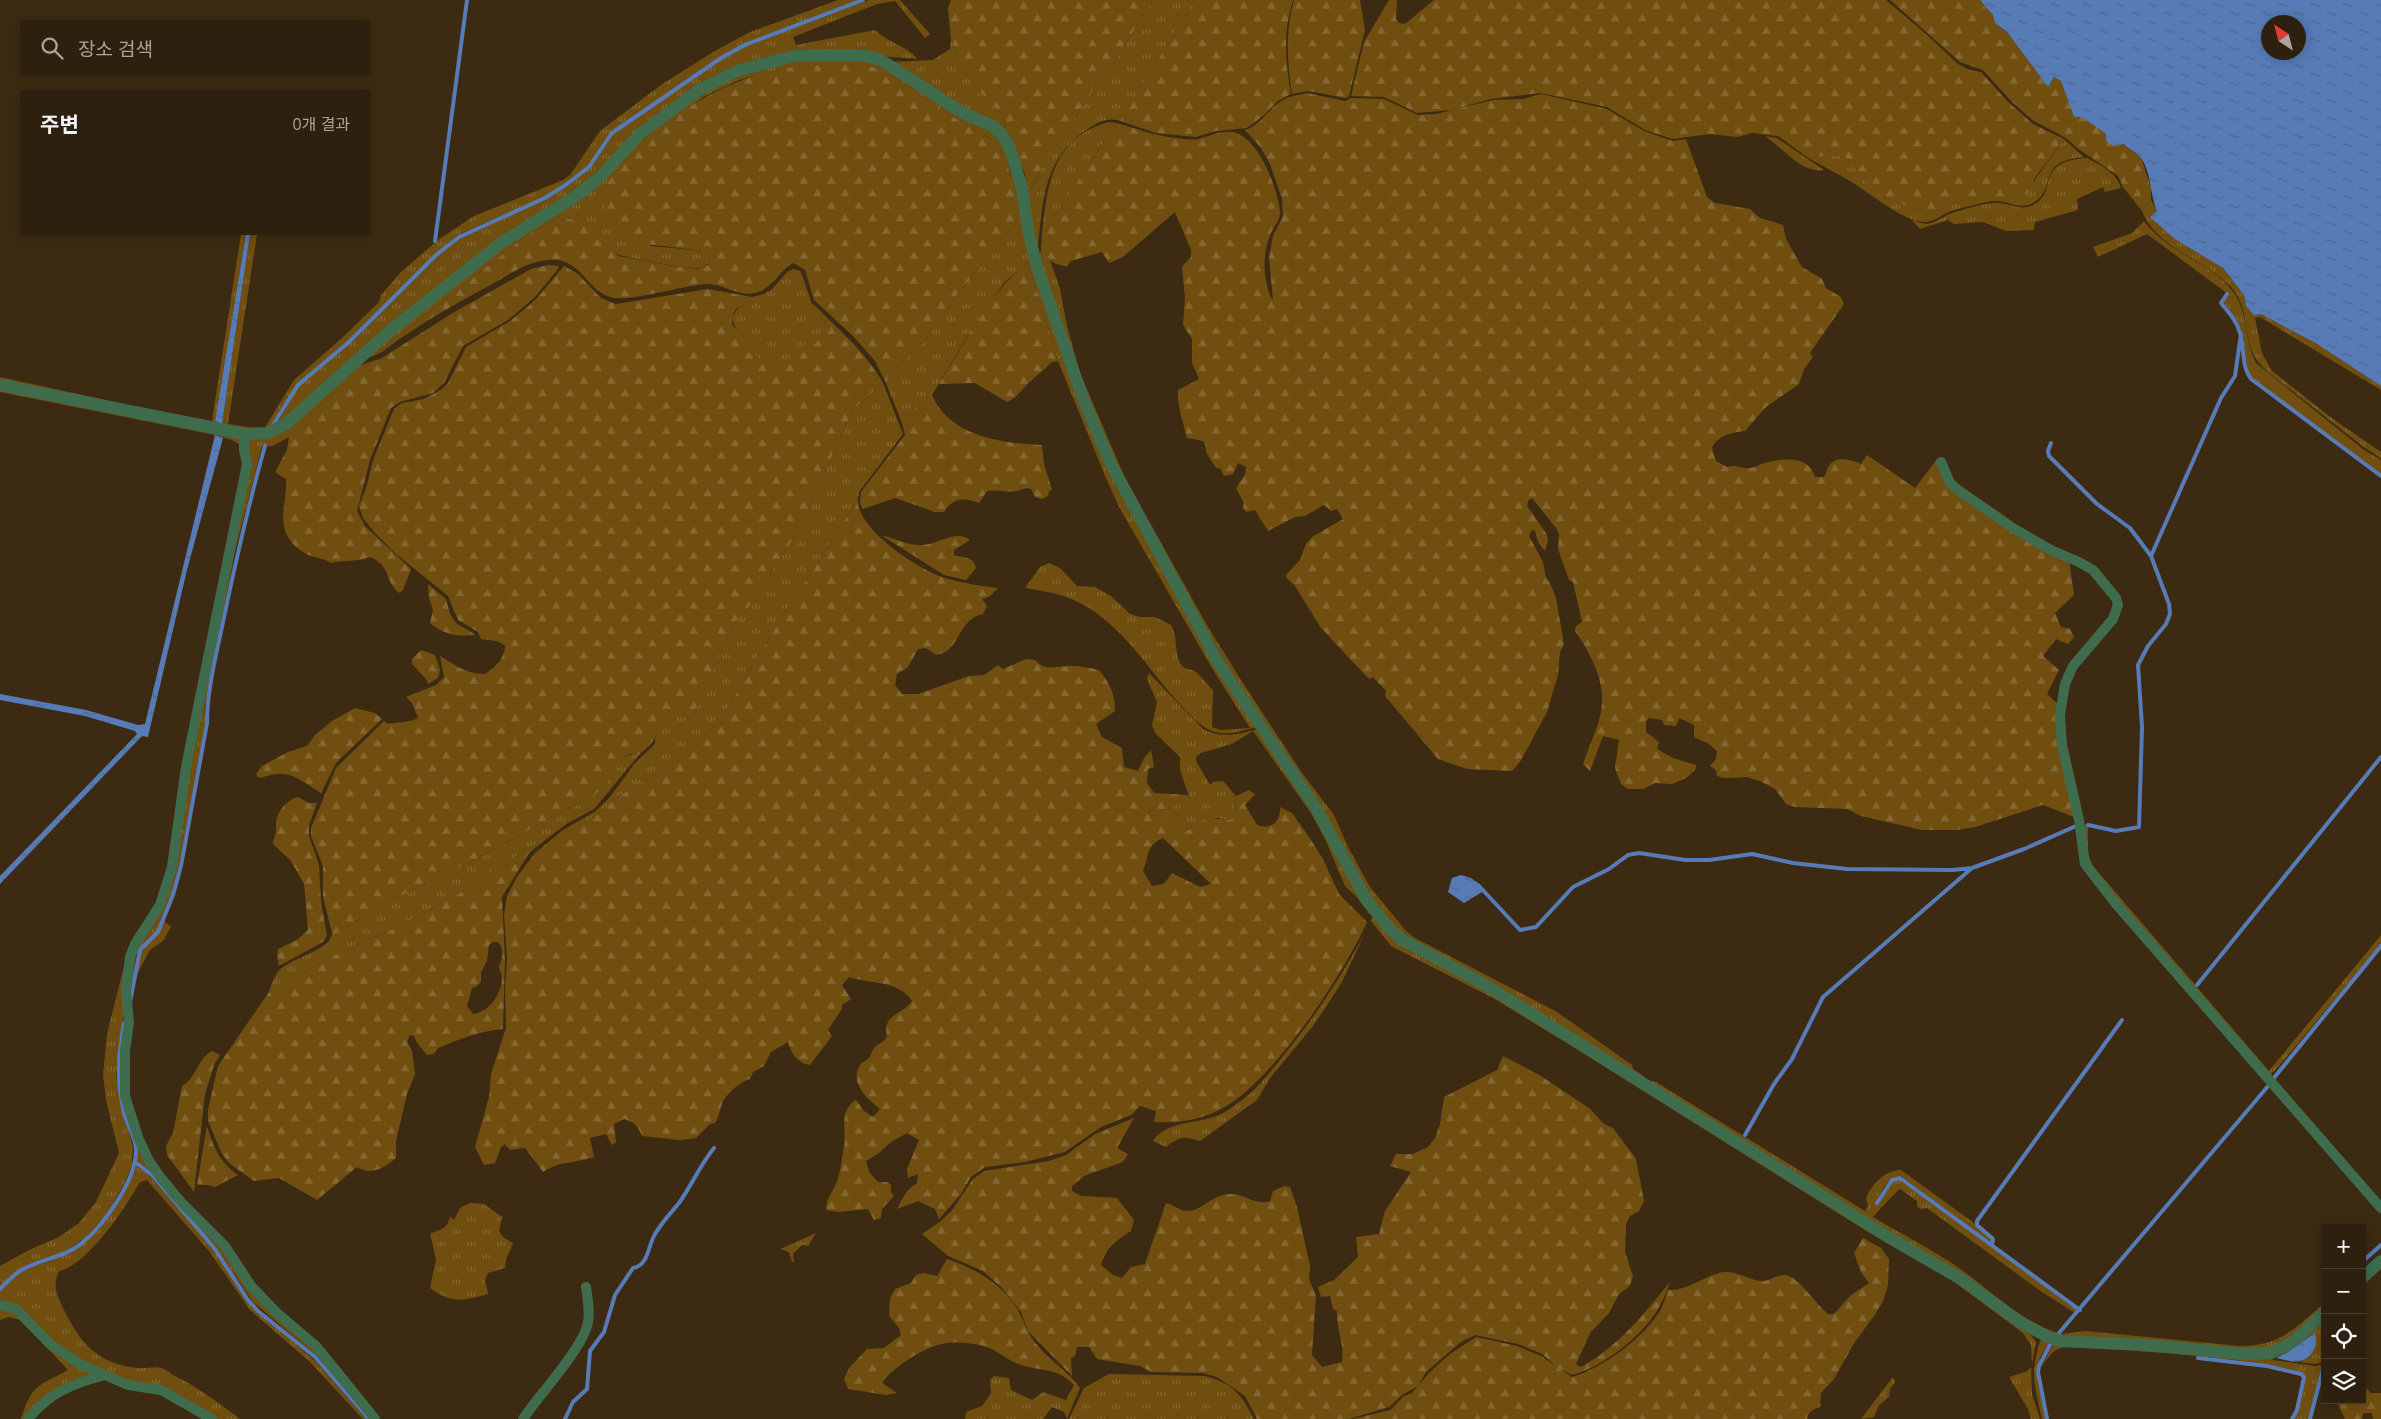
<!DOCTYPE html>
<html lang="ko">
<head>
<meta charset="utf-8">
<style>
	:root { --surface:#2d200e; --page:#392d1c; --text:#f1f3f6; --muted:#a7a39e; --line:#483e2e }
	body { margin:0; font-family:"Open Sans","Noto Sans KR",sans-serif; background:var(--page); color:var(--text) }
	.controls { position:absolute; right:15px; bottom:15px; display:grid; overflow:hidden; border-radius:0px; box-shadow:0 2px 12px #0003 }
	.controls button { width:45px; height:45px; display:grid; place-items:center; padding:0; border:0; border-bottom:1px solid var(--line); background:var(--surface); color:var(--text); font:25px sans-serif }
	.compass { position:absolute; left:2261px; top:15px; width:45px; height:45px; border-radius:50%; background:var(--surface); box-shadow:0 2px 12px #0003; rotate:324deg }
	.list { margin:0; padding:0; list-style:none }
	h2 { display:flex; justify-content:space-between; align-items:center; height:65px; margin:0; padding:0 20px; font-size:21px }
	h2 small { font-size:16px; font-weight:400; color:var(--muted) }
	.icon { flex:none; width:28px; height:28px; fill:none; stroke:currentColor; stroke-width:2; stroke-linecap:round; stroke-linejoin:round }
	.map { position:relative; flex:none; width:2381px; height:1419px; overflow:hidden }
	.search { position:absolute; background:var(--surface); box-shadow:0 2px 12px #0003; left:20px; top:20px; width:350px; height:55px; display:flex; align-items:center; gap:12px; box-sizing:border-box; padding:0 18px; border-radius:0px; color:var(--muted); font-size:19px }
	.panel { position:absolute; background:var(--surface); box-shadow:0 2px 12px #0003; left:20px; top:90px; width:350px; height:145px; border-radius:0px }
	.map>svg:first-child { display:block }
	.grass { fill:url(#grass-tufts) }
	.forest { fill:url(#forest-firs); fill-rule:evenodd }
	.water { fill:url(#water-ripples); fill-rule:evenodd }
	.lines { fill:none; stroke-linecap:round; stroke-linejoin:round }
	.stream { stroke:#577bb6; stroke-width:4 }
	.minor { stroke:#3f6c4d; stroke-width:10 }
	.tertiary { stroke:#3f6c4d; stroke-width:12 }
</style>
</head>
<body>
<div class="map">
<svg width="2381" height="1419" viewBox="0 0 2381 1419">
	<defs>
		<pattern id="grass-tufts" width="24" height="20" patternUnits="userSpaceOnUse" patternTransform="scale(1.25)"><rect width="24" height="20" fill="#704e10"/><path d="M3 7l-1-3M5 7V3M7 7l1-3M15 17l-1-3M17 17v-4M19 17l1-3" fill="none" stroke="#846731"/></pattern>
		<pattern id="forest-firs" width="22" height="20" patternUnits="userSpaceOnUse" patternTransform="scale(1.25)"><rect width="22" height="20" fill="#704e10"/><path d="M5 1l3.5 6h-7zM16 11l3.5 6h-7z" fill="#846731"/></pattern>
		<pattern id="water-ripples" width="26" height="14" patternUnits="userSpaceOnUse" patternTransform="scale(1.25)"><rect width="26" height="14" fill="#577bb6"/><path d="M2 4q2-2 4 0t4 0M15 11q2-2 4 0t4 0" fill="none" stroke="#50668b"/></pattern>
	</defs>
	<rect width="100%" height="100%" fill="#3c2b12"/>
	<!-- grass -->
	<path class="grass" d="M 838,0 L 858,0 L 746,43 L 724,54 L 612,133 L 604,141 L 590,165 L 568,182 L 544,197 L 458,235 L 437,253 L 348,341 L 298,384 L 271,426 L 279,420 L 300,384 L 351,343 L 437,256 L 460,237 L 547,199 L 569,185 L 591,167 L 614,134 L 672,92 L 725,56 L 748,45 L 869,0 L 900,0 L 930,34 L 925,38 L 895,1 L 877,4 L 793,37 L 796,45 L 875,30 C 887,42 905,45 918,59 L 829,52 L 794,54 L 739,67 L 697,88 L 641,128 L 580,188 L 508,233 L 389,327 L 274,429 L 260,432 L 216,426 L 0,383 L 0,377 L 128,405 L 212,421 L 241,234 L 246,234 L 215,421 L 222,424 L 250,234 L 257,234 L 228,424 L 264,429 L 294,380 L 342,338 L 379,302 L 381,295 L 401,272 L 438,240 L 474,216 L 563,180 L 570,175 L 600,131 L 661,85 L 713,52 L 750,32 Z
		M 1153,0 L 1195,0 L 1120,121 C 1108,117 1098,122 1088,129 C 1041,159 1043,206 1037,255 L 1013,147 L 965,109 L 891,62 L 933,60 L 950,49 L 951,40 L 961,66 L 980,92 L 1004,117 L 1006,129 L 1030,191 L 1041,168 L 1094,89 L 1096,81 L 1110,69 Z
		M 800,60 L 871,61 L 993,133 L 1006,150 L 1073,387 L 1256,727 C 1243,730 1229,736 1215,732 C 1200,728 1188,712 1177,701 C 1147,667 1121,624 1080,603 C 1064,594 1043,591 1025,588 L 1040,567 L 1049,563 L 1060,568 L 1077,586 L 1095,587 L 1111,596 L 1130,614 L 1140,617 L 1155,617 L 1171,625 C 1178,637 1174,651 1180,663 C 1185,671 1190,668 1196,672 C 1202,677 1207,685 1213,690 L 1212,727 L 1220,730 L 1250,728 L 1212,668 L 1119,507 L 1106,478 L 1058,361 L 1028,262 L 1004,283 L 989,304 L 966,338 L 932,395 L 915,408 L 902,423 L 886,383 L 899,364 L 928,338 L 931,329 L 998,243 L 1018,222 L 1011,173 L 998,143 L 955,118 L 884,71 L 834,65 L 794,67 L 769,72 L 739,80 L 705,96 L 669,122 L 624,161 L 600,192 L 605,205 L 618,226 L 651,246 L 704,251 L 711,258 C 709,264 706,266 700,268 C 693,270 622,257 616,254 C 592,240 591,223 558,217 L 527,235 L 372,357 L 366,357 L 394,332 L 634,147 L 683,106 L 729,79 Z
		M 1109,122 L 1116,123 L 1042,236 C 1047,186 1052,137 1109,122 Z
		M 1765,136 L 1777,138 L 1824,170 C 1802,174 1782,147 1765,136 Z
		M 2064,139 L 2084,157 C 2034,161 2059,188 2033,203 C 2020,211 2005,199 1992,201 C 1978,204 1964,207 1951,211 C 1943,214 1936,221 1926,222 C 1905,223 1870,193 1853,183 C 1839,174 1824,167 1810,159 C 1861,146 1849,170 1878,193 C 1884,198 1921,212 1929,214 L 1970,197 L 2010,197 L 2024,195 Z
		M 2087,158 C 2100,165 2117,173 2121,188 L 2105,192 L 2103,187 L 2077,199 L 2078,210 L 2035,222 L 2034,230 L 2006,231 L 1983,222 L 1954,224 L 1948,220 L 1920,229 L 1912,220 C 1916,221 1922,224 1927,224 C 1936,223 1944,216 1952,213 C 1965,209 1980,204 1993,203 C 2006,201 2019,211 2031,206 C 2061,194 2031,161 2087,158 Z
		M 2151,200 L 2157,211 L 2150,217 L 2223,268 L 2244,295 L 2246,306 L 2317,344 L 2381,386 L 2381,390 L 2260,317 L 2255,318 L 2262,353 L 2272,371 L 2333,419 L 2381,452 L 2381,458 L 2365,448 L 2268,372 C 2262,366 2255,360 2252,351 C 2244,329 2248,306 2231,287 C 2205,259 2156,248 2142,211 Z
		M 2144,221 C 2167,253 2212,262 2234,293 C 2249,314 2244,341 2256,363 L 2364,450 L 2381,460 L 2381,474 L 2357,458 L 2252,378 C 2244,366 2246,350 2243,336 C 2240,322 2231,313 2223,302 L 2228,294 L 2147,234 L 2098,257 L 2093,247 L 2132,233 Z
		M 1041,250 L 1050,260 L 1060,289 L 1067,326 L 1080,373 L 1125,478 L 1208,627 L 1241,680 L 1302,773 L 1334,815 L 1348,847 L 1370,887 L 1406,931 L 1415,938 L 1557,1012 L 1632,1065 L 1633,1069 L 1645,1077 L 1645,1080 L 1656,1082 L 1865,1211 L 1868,1206 L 1866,1198 C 1872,1184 1885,1170 1901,1170 L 1974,1223 L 1992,1240 L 1991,1243 L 1901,1176 C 1888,1175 1880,1194 1875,1204 L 1878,1204 L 1895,1179 L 1901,1180 L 2078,1310 L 2075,1313 L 2042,1292 L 1927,1208 L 1921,1209 L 1917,1206 L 1917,1201 L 1900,1189 C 1898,1190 1875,1214 1873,1217 C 1901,1234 1932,1249 1959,1268 C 1990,1290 2020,1321 2058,1333 L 2054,1337 L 1407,939 L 1384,918 L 1232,675 L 1103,439 L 1039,259 Z
		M 793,269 L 800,271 L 802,275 L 814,310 L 830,330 L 813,345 L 792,355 L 787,363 L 780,366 L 769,367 C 758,361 733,330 732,317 L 740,305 L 753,299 L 752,297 L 764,294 L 772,289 L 787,272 Z
		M 370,362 L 327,399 L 289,437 L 273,446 L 262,446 L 235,551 L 205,708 L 205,724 L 179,866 L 172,895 L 157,931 L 136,955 L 131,996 C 117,973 150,925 161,904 L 250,464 L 245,438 L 256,438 L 358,366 Z
		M 883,383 L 903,434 L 859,492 L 858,499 L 754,662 L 724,715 L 689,754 L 617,797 L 603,810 L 575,829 L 563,830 L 596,811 L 610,797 L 635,763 L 655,744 C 654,730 668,715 680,711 L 691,720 L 734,623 L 756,599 L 772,570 L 805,522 L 816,490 L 854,409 Z
		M 0,387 L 242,437 L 242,446 L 232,440 L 215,435 L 0,392 Z
		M 1149,673 L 1203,729 C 1222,739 1239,734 1259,729 L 1299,788 L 1371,911 L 1370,915 L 1356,896 L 1345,886 L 1326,841 L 1311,813 L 1253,731 L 1232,744 L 1201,753 L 1196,757 L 1196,761 L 1210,785 L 1213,782 L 1223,781 L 1236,796 L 1235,815 L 1230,820 L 1217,818 L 1196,823 L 1184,832 C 1174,821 1164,817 1150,815 L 1149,811 L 1169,809 L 1179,801 L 1190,799 L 1180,770 L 1180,757 L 1155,733 L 1152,725 L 1157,702 L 1147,679 Z
		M 635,753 L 639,755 L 594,809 L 568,823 L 545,840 L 526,849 L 503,867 L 492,867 L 480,882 L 402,925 L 344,950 L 269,992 C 271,986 273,979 277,973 C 288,957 331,952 332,933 L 336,933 L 391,901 L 496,849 L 562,811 L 588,800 L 624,757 Z
		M 2084,825 L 2088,826 L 2088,854 L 2093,866 L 2269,1071 L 2381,935 L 2381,944 L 2279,1066 L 2269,1076 L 2089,868 Z
		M 1374,914 L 1469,979 L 1948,1274 L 2031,1335 L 2036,1342 L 2032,1364 L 2031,1345 L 2023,1333 L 1949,1278 L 1873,1235 L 1575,1048 L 1493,998 L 1391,946 L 1371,921 Z
		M 164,921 L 171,927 L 163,941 L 150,950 L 136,976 L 142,950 L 160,932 Z
		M 1364,935 L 1342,982 L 1331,999 L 1313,1026 L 1270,1078 L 1257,1100 L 1200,1141 C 1183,1136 1180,1136 1166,1147 L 1153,1141 C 1167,1120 1199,1124 1219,1115 C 1227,1112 1235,1105 1242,1100 C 1258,1088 1271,1071 1283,1056 C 1315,1017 1340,978 1364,935 Z
		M 124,966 L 123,995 L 125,1003 L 116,1075 L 121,1106 L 133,1146 L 132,1165 L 124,1184 L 107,1214 L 85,1238 L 62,1254 L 35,1262 L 18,1271 L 0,1287 L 0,1266 L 29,1250 L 59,1237 L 79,1223 L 96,1202 L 119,1153 L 106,1100 L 103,1075 L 107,1034 Z
		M 121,1054 L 123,1072 L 147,1159 L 224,1247 L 248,1286 L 312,1345 L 370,1419 L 320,1359 L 253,1302 L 216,1247 L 165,1191 L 153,1174 L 136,1160 C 138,1146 131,1136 128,1122 C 121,1099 118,1078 121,1054 Z
		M 136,1166 L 147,1173 L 214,1250 L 250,1304 L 316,1362 L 366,1419 L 363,1419 L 309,1361 L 250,1310 L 209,1251 L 147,1180 L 140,1182 C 126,1207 87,1266 59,1271 C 52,1286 57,1295 64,1310 C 81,1344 97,1363 137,1368 C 146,1369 155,1365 164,1369 C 169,1371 172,1375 177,1377 C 199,1388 220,1404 240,1419 L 215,1419 L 183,1399 L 128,1383 L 80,1362 L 0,1304 L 0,1291 C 21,1266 36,1268 62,1256 C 99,1239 121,1201 136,1166 Z
		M 470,1203 L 484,1204 L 502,1217 L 499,1231 L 504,1238 L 513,1243 L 506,1260 L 505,1268 L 488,1273 L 485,1280 L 488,1294 C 462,1301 452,1304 430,1288 L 436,1259 L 430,1234 C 441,1229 448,1229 450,1216 L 454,1220 L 460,1208 Z
		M 816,1233 L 808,1246 L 802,1245 L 793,1254 L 794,1262 L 792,1262 L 789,1252 L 780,1249 Z
		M 0,1306 L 15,1310 L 36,1333 L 96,1373 L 74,1382 L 25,1419 L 21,1419 C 32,1384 37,1387 68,1370 L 21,1320 L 9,1317 L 0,1320 Z
		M 2321,1306 L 2323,1308 L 2325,1306 L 2325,1310 L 2299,1334 L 2269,1351 L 2058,1338 L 2061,1334 L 2086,1331 L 2239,1346 C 2279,1346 2292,1331 2321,1306 Z
		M 2323,1316 L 2325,1337 L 2323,1362 L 2315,1364 L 2300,1362 L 2310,1355 L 2315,1333 L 2291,1350 L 2275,1357 Z
		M 2042,1338 L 2271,1355 L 2273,1360 L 2315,1366 L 2322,1365 L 2309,1419 L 2294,1419 L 2298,1410 L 2305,1377 C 2297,1359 2096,1348 2066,1347 C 2051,1349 2047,1359 2039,1372 L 2053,1345 L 2050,1344 C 2027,1364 2042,1394 2046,1419 L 2042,1419 C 2037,1395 2030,1377 2037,1353 C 2038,1348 2039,1342 2042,1338 Z
		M 2031,1367 L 2032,1394 L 2040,1419 L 2031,1419 L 2028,1409 L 2009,1377 L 2028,1371 Z
		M 1109,1374 L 1204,1376 C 1233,1383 1241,1394 1254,1419 L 1069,1419 L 1084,1388 Z
		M 994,1376 L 1009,1378 L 1011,1390 L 1032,1400 L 1043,1392 L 1066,1400 L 1067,1398 L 1071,1409 L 1067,1419 L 1064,1412 L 1052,1407 L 1043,1419 L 965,1419 L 966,1412 L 982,1406 L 991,1393 L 990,1380 Z
		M 1893,1377 L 1895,1382 L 1890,1389 L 1889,1397 L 1879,1405 L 1874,1417 L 1861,1419 Z"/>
	<!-- forest -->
	<path class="forest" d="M 951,0 L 1153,0 L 1110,69 L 1096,81 L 1094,89 L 1041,168 L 1029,192 L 1025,174 L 1006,129 L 1004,117 L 980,92 L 961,66 L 951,40 L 948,8 Z
		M 1195,0 L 1293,0 C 1283,32 1285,61 1291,94 L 1278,101 L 1263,116 L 1247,128 L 1216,131 L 1196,137 L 1156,133 L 1120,121 Z
		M 1294,0 L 1360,0 L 1365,30 L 1349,96 L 1346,98 L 1308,91 L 1292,94 C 1287,61 1285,32 1294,0 Z
		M 1389,0 L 1397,0 L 1396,19 L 1399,23 L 1405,24 L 1434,0 L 1886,0 L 1927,35 L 1958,64 L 1969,70 L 1981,72 L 2007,101 L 2033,124 L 2064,139 L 2034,179 L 2031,190 L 2024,195 L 2010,197 L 1970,197 L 1929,214 C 1921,212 1884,198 1878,194 C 1849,170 1860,146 1810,159 L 1778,136 L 1752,133 L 1737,137 L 1710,134 L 1672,139 L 1645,130 L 1607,107 L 1540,93 L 1491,99 L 1452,110 L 1417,113 L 1384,97 L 1351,96 L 1364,42 Z
		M 1890,0 L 1980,0 L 1993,15 L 1995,23 L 2007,32 L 2048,87 L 2054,77 L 2061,81 L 2074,117 L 2082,116 L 2141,157 L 2151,188 L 2151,200 L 2142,211 L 2123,187 L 2118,176 L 2077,148 L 2066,138 L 2034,121 L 2013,103 L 1983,70 L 1960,62 Z
		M 854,64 L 869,66 L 884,71 L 955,118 L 998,143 L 1005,158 L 1015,187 L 1018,222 L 998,243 L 931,329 L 928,338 L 899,364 L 886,383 L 875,361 L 854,337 L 814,300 L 805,270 L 793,263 C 779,271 772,289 755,293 C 739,297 724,284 707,284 C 683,285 629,303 610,297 C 585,289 581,256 547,260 C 527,262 510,274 492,284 C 461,301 430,318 401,338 C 391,345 383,352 372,357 L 527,235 L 558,217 L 574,220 L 591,231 L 618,256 L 673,266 L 698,269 L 708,265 L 711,258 L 704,251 L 637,243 L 618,226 L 605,206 L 600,192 C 609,182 616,169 626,159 C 671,113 728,76 793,67 C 813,65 834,65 854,64 Z
		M 1307,93 L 1345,101 L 1351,98 L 1384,99 L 1418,115 L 1436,114 L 1493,100 L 1523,99 L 1541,94 L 1607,109 L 1644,131 L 1661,137 L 1673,141 L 1686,139 L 1707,197 L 1715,203 L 1750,209 L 1760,218 L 1783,225 L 1786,239 L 1802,267 L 1822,279 L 1826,288 L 1841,297 L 1844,304 L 1810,353 L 1813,357 L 1804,369 L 1799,384 L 1766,407 L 1745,431 C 1732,432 1717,436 1712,448 L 1716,461 L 1727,467 C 1738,464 1740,469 1750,468 C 1755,468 1760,464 1765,463 C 1783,458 1809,455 1815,477 L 1824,477 C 1827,473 1826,469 1829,466 C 1836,455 1852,460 1861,464 L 1867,455 L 1915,488 L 1937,459 L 1943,475 L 2069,560 L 2074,595 L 2055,613 L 2061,627 L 2070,629 L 2074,637 L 2068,644 L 2056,639 L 2043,656 L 2059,670 L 2047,694 L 2058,704 L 2074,817 L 2043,805 L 1975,827 L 1957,830 L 1922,830 L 1861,816 L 1847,809 L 1795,807 L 1786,804 L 1775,789 L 1760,781 L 1747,777 L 1724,778 L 1717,776 L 1716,770 L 1710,766 L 1716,759 L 1717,751 L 1709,744 L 1694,737 L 1694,725 L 1679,718 L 1676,726 L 1664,725 L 1662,720 L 1649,718 L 1646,721 L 1646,732 L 1659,742 L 1657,749 L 1673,758 L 1696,765 L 1695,770 L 1686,778 L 1672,784 L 1655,783 L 1643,789 L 1628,789 L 1621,784 L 1615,768 L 1619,740 L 1603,736 L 1590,771 L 1583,764 C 1589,745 1601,723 1602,704 C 1604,678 1589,651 1575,631 L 1576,626 L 1582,622 L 1573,582 L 1569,580 L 1558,549 L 1559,534 L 1556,528 L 1532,498 L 1528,501 L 1527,506 L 1546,533 L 1548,539 L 1545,551 L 1538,542 L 1535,531 L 1532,530 L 1529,536 L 1543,562 L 1546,578 L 1550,583 L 1556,598 L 1564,644 L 1560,652 L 1558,675 L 1547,712 L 1520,762 L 1512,771 L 1467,769 L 1438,759 L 1385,696 L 1386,691 L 1373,677 L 1369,679 L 1321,628 L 1295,586 L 1285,576 L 1300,560 L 1306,544 L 1312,537 L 1343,519 L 1337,509 L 1331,511 L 1324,505 L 1305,516 L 1295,517 L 1268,531 L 1255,510 L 1246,512 L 1243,508 L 1244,503 L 1236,488 L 1245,475 L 1246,467 L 1238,463 L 1233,474 L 1224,476 L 1220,468 L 1216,468 L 1207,454 L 1204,441 L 1187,438 C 1183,421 1177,407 1178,390 L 1199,379 L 1192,363 L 1192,339 L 1183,325 L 1185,298 L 1182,267 L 1191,257 L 1191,250 L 1175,212 L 1123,257 L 1109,263 L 1102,252 L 1071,261 L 1067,266 C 1054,266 1048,259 1041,250 L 1042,236 L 1116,123 C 1136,128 1155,136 1176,138 C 1182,139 1192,140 1198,139 C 1211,136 1219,131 1232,132 C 1257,134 1280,192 1280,214 C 1279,221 1273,228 1270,235 C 1262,256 1263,278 1271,298 L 1273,300 L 1269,258 L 1273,236 L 1283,216 L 1282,199 L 1270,164 L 1261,148 L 1245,130 C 1260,125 1267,111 1280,102 C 1288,96 1298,95 1307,93 Z
		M 1028,262 L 1058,361 L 1052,362 C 1045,369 1038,374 1031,381 C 1021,389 1020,396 1007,402 L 975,383 L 939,384 C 966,341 988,294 1028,262 Z
		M 548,265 L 559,266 L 558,269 L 535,297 L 508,320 L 463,346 L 444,383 L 433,393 L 400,402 L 391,408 L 370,460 L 357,511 L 365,526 L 411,569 L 403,590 L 399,593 C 384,581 392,566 370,557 C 358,562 344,560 331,563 C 322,557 311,558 303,552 C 272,531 287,509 286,479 L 276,473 L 276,470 L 287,450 L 289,437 L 327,399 L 370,362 L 382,358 L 451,314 L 531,269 Z
		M 564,266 L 578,274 L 601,298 L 616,304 L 708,289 L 752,297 L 754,300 C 741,303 731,309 732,324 L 758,358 L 769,367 L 780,366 L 787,363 L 792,354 L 813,345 L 830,330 L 814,310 L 812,303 C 838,329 865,351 883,383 L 854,409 L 816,490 L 805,522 L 772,570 L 756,599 L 734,623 L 691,720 L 680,711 C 666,716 661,729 653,741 C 650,746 643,751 639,755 L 630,754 L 624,757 L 603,788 L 588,800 L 562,811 L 496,849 L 391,901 L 336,933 L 332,933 L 323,897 L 323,866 L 311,836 L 311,828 L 336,768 L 384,721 L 388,724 C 398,722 409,723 418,718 L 412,703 L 406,697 L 436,685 L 444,677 L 440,656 C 453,664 468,675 485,674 C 495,668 505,658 505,645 L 496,641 L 481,639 L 478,632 L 458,620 L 448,596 L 395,553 L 375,533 L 363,518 L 359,506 L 367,485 L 373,460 L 394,409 L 402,403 L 424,399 L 442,389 L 448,383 L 466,347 L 510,321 L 525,309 L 537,298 Z
		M 932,395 C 950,437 1002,443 1042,445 L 1044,464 L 1052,490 L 1049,491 L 1048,496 L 1042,499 L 1035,497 L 1031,489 C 1025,487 1022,490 1016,491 C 1006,493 997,489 987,491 L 979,503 C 965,497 952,498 944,512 L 935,512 L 895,498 L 863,509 L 860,503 L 861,492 L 905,435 L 902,423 L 915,408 Z
		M 858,499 C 856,529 919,570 945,578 C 962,583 980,586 998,588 L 989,597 L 982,599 L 987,606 L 983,614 C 957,619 960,653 936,655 L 926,648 L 918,649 L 908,667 L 897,674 L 895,685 L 902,694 L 918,694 L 969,676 L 984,675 L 998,665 L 1003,669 L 1026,659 L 1035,660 C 1045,671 1053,667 1067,666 C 1077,665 1089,668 1099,670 C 1110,684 1115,693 1115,711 L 1096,724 L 1102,737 L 1122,748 L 1124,767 L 1138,771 L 1144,758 L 1151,750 L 1154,767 L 1148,769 L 1147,783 L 1154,793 L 1188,795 L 1190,800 L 1179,801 L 1169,809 L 1149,811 L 1150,815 C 1164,817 1174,820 1184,832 C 1190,830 1192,825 1197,822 C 1209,818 1219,819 1230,820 L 1235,815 L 1236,796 L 1249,790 L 1255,794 L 1245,805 L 1257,825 C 1271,830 1281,822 1280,807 L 1292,813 L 1309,837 L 1323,859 L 1339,894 L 1367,922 C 1344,974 1269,1088 1217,1111 C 1197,1121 1176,1123 1154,1122 L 1156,1111 L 1140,1106 L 1131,1115 L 1101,1127 L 1065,1152 L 1025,1162 L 985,1167 L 971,1177 L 961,1194 L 939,1219 L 935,1209 L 918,1201 L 897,1209 C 902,1200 907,1187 917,1184 L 918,1174 L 908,1178 L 907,1169 L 919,1140 L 907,1133 L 891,1142 L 879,1153 L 866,1161 L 869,1172 L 878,1182 L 887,1182 L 891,1185 L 891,1192 L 894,1196 L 882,1209 L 881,1218 L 874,1220 L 868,1209 L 838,1212 L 826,1210 C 826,1197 833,1193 837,1181 C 841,1170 842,1158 844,1146 C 847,1130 838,1111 856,1100 L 864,1111 L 873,1117 L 880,1109 C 868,1099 849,1084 860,1065 C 862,1062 866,1061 869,1058 C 871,1055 872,1050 875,1047 C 879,1043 883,1043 887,1037 C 882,1014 901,1016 912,1001 C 899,980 870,984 849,977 L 842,985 L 851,999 L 842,1005 L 842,1009 L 828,1030 L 832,1036 L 810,1065 C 797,1063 791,1053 788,1042 L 771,1052 L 764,1066 L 753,1072 L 750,1079 C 741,1081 725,1095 722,1104 C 719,1112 720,1115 715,1123 L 710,1124 L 696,1138 L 679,1140 L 642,1136 C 638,1126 634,1122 624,1119 L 614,1124 L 616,1142 L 612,1145 L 606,1134 L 590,1138 L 594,1157 C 573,1164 562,1160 543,1172 L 525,1148 L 510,1150 L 505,1144 L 501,1147 L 495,1163 L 484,1165 L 475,1147 L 489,1097 L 491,1074 L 506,1028 L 505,989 L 507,959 L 504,915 L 507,896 L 517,877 L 535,853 L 563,830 L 575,829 L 603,810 L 617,797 L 689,754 L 724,715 L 754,662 ZM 1163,838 L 1211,884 L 1200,887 L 1172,873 L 1164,884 L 1152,886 L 1143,871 C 1150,855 1145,846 1163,838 Z
		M 881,535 C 898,539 911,548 929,544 C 943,541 958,530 970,540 L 954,550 L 954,555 C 963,558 974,556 976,568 L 966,580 L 944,575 Z
		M 428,584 L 446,599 L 450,614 L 456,623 L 476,635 C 459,637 444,635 430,623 L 433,610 L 429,598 Z
		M 421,650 L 435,655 L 440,670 L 438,678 L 428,684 L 426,679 L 412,664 L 412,659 Z
		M 355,708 L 375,713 L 382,719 L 336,763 L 321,793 C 309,786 293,772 278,774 C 272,774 265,777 259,778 L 256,774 L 262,766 L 288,752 L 307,746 L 315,735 L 332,721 Z
		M 298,797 L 309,803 L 317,803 L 309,825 L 309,836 L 319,865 L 321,902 L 327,936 L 323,942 L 279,966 L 277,955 L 278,949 L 297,940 L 308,930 L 304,884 L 291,861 L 273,844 C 273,839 277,833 276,828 C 275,815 284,801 298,797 Z
		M 545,840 L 529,853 L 502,897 L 505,959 L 503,1029 C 480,1031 460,1039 438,1048 L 434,1054 L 427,1055 L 417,1043 L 414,1036 L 410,1035 L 407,1042 L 412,1051 L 415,1074 L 407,1094 L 396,1141 L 396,1158 C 384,1168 371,1176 357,1167 L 317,1200 L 279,1178 L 254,1181 L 229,1163 L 222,1154 L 208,1121 L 208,1110 L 218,1066 L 269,992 L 344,950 L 402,925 L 480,882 L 492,867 L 503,867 L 526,849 ZM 493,942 L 498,942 C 504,949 503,958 499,966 C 499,970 502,974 502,978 C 502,994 489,1012 473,1014 L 467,1006 L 472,988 L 476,987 L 481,982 L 481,972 L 487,961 L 489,945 Z
		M 212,1051 L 220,1055 L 214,1065 L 205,1094 L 194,1192 L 167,1155 L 166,1146 L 173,1133 L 182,1086 C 196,1079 197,1059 212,1051 Z
		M 1503,1056 L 1541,1076 L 1589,1108 L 1604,1124 L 1613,1128 L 1636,1159 L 1644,1201 L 1639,1211 L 1630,1216 L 1626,1224 L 1625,1252 L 1633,1276 L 1630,1286 L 1619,1294 L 1609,1313 L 1590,1333 L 1576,1364 L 1581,1367 C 1618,1347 1644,1314 1670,1282 C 1667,1290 1664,1299 1659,1307 C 1644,1335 1603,1367 1572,1375 L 1557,1367 L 1542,1354 L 1518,1344 L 1475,1335 L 1461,1342 L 1448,1353 L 1426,1372 L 1418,1386 L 1402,1395 L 1389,1407 L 1349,1419 L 1257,1419 L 1245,1396 L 1217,1377 L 1203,1373 L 1151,1372 L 1140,1366 L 1097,1359 L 1089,1347 L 1077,1347 L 1075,1356 L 1071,1358 L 1072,1376 L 1028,1331 L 1021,1312 L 1002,1288 L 983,1271 L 948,1256 L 922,1234 L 941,1221 L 953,1209 L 972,1180 L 984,1171 L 1049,1161 L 1066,1155 L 1095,1134 L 1134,1118 L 1117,1148 L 1128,1154 L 1123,1162 L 1084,1176 L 1072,1186 L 1072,1191 L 1081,1196 L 1117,1198 L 1134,1220 L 1131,1231 C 1117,1240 1105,1248 1101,1265 L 1113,1275 L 1122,1278 L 1131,1267 L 1145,1264 L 1166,1203 C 1175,1205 1179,1211 1188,1211 C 1202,1211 1210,1195 1231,1194 C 1245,1194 1255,1206 1270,1201 L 1273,1191 L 1284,1186 L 1290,1187 L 1297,1207 L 1310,1266 L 1309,1279 L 1316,1296 L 1312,1355 L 1322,1367 L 1342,1362 C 1345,1346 1336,1329 1337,1311 L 1333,1309 L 1330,1296 L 1321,1297 L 1318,1287 L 1334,1280 L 1358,1257 L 1356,1237 L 1379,1234 L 1385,1211 L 1411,1172 L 1390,1166 L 1396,1154 L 1413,1154 L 1428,1147 L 1435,1138 L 1440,1124 L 1444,1097 L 1497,1070 Z
		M 207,1126 C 213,1146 220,1163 238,1175 L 215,1187 L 208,1185 L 197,1185 Z
		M 1863,1238 L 1881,1248 L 1889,1259 L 1888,1285 L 1883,1301 L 1876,1313 L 1853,1345 L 1834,1379 L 1821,1393 L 1820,1407 C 1813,1409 1808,1412 1807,1419 L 1353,1419 L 1390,1410 L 1404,1396 L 1412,1393 L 1429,1373 L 1450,1354 L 1476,1337 L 1517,1346 L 1541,1356 L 1572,1377 C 1602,1369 1646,1336 1661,1309 C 1664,1303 1666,1296 1668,1290 C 1687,1291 1701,1278 1719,1273 C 1734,1269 1746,1279 1760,1281 C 1768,1282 1777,1274 1786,1275 C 1798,1277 1817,1305 1828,1314 L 1834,1314 L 1850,1296 L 1869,1283 L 1861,1272 L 1854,1253 Z
		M 947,1259 C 976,1269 1005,1285 1020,1314 C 1026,1326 1029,1337 1039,1347 C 1051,1362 1069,1372 1080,1388 L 1071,1409 L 1067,1398 L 1074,1385 C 1056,1366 1039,1372 1018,1364 C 1006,1359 997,1350 984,1346 C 971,1343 955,1341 942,1344 C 924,1347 892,1368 882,1383 L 897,1393 L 886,1395 L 848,1389 L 844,1379 L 849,1368 L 867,1349 L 884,1348 L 901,1335 L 899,1328 L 889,1316 L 890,1298 L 895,1289 L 911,1283 L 916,1275 L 923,1273 L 937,1276 Z
		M 2362,1384 L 2371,1393 L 2381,1393 L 2381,1419 L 2373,1419 L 2372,1413 L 2363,1413 L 2362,1419 L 2345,1419 L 2336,1400 L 2362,1400 Z"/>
	<!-- water -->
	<path class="water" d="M 1980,0 L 2381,0 L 2381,386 L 2317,344 L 2261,314 L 2254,315 L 2246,306 L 2244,295 L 2223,268 L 2175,239 L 2150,217 L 2157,211 C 2150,196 2151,167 2139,156 C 2135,152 2128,148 2123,144 L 2115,146 L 2106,141 L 2106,134 L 2082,117 L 2074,117 L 2061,81 L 2054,77 L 2048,87 L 2007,32 L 1995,23 L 1993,15 ZM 2268,22 L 2298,22 L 2298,52 L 2268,52 Z
		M 246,234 L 250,234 L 222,424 L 215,421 Z
		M 215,435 L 223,438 L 187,570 L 148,737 L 142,736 L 0,884 L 0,876 L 137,734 L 135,731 L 85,716 L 0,700 L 0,694 L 86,710 L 138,725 L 145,724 Z
		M 1461,875 L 1471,878 L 1481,885 L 1479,888 L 1482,892 L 1464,903 L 1448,892 L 1452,878 Z
		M 2315,1333 C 2319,1344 2313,1358 2300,1361 C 2294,1363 2282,1359 2276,1358 L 2291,1350 Z"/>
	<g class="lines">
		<!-- stream -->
		<path class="stream" d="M 435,241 L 467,0
			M 2227,294 L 2221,303 C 2229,313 2237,321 2240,333 C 2245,349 2241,366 2251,379 L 2381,476
			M 273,425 L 298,385 L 349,342 L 436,255 L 459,237 L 545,198 L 567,184 L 589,167 L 612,133 L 724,56 L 747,44 L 863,0
			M 2051,443 L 2048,451 L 2049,456 L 2097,504 L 2130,528 L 2151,556
			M 2088,825 L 2116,831 L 2139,827 L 2142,727 L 2138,665 L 2148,646 L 2166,624 L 2170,614 L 2169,604 L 2151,556 L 2221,398 L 2235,376 L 2241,334
			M 1480,887 L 1520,930 L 1536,927 L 1573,887 L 1609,869 L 1628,855 L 1639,853 L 1685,860 L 1709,860 L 1752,854 L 1793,863 L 1847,869 L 1952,870 L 1972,868 L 2024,849 L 2076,826
			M 2197,985 L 2381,757
			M 130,1002 L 140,950 L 158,932 L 173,895 L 181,866 L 207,723 C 207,688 217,652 224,617 C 236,560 249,502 265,446
			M 2273,1079 L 2381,946
			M 1745,1135 L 1774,1084 L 1792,1059 L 1823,997 L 1972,868
			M 135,1162 L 152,1175 L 215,1249 L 248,1300 L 258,1311 L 315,1357 L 369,1419
			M 1877,1203 L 1892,1180 L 1900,1178 L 2080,1310
			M 1992,1245 L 1993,1239 L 1977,1225 L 1977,1221 L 2122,1020
			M 2362,1262 L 2381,1245
			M 0,1289 C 6,1283 12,1276 20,1271 C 39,1259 64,1258 82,1243 C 104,1225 137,1179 136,1149 C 136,1138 127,1125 124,1113 C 116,1078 118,1058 124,1023
			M 2323,1306 L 2325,1304
			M 2059,1333 L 2269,1085
			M 2198,1358 L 2267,1366 L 2301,1374 L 2304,1377 L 2297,1410 L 2292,1419
			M 565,1419 L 573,1402 L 587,1389 L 590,1351 L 604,1332 L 615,1295 L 633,1268 C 647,1266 648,1249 653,1238 C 659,1225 670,1214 679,1203 C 692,1185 700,1165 714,1148
			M 2047,1419 L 2038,1372 L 2039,1366 L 2051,1343
			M 2310,1419 L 2325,1361"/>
		<!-- minor -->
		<path class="minor" d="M 244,434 L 244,450 L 247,464 L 186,767 L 172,867 L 160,905 L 135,944 L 130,957 L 126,991 L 129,1022 L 125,1051 L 125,1096 L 138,1137 L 149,1161 L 161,1178 L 181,1202 L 225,1246 L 251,1286 L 277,1313 L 316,1346 L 375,1419
			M 1941,462 L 1950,483 L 1958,490 L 2013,528 L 2051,550 L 2079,562 L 2093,570 L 2116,598 L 2118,605 L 2113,619 L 2073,666 L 2065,684 L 2060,715 L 2062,745 L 2079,820 L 2085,864 L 2116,904 L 2381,1208
			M 0,1305 L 16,1309 L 50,1344 L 80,1364 L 128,1385 L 161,1390 L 212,1419
			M 28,1419 C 50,1392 72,1384 105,1375
			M 523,1419 C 539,1395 584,1347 588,1322 C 590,1311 588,1299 586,1287"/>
		<!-- tertiary -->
		<path class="tertiary" d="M 0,385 L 244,434 L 267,433 L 286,424 L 391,330 L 501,243 L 576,196 L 599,178 L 640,134 L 699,90 L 737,71 L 794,56 L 831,55 L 866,56 L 881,60 L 963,113 L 993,126 L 1003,136 L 1010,148 L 1021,185 L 1029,234 L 1037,267 L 1084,401 L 1110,462 L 1219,664 L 1316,808 L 1366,899 L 1388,927 L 1401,939 L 1489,987 L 1890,1238 L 1961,1279 L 2020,1322 L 2048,1337 L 2061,1341 L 2147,1345 L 2242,1354 L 2271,1353 L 2294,1341 L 2325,1312
			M 2362,1278 L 2381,1261"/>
	</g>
</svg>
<div class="controls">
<button>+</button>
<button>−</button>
<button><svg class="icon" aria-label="locate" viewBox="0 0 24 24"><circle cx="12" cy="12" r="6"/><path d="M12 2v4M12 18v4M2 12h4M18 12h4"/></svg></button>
<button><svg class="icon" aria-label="layers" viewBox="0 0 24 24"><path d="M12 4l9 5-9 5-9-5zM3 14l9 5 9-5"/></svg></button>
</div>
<svg class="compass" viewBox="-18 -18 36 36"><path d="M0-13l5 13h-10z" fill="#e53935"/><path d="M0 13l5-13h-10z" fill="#a7a39e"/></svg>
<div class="search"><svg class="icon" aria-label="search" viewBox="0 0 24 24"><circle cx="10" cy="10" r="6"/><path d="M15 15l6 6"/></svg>장소 검색</div>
<section class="panel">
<h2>주변<small>0개 결과</small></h2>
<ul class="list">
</ul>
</section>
</div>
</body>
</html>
